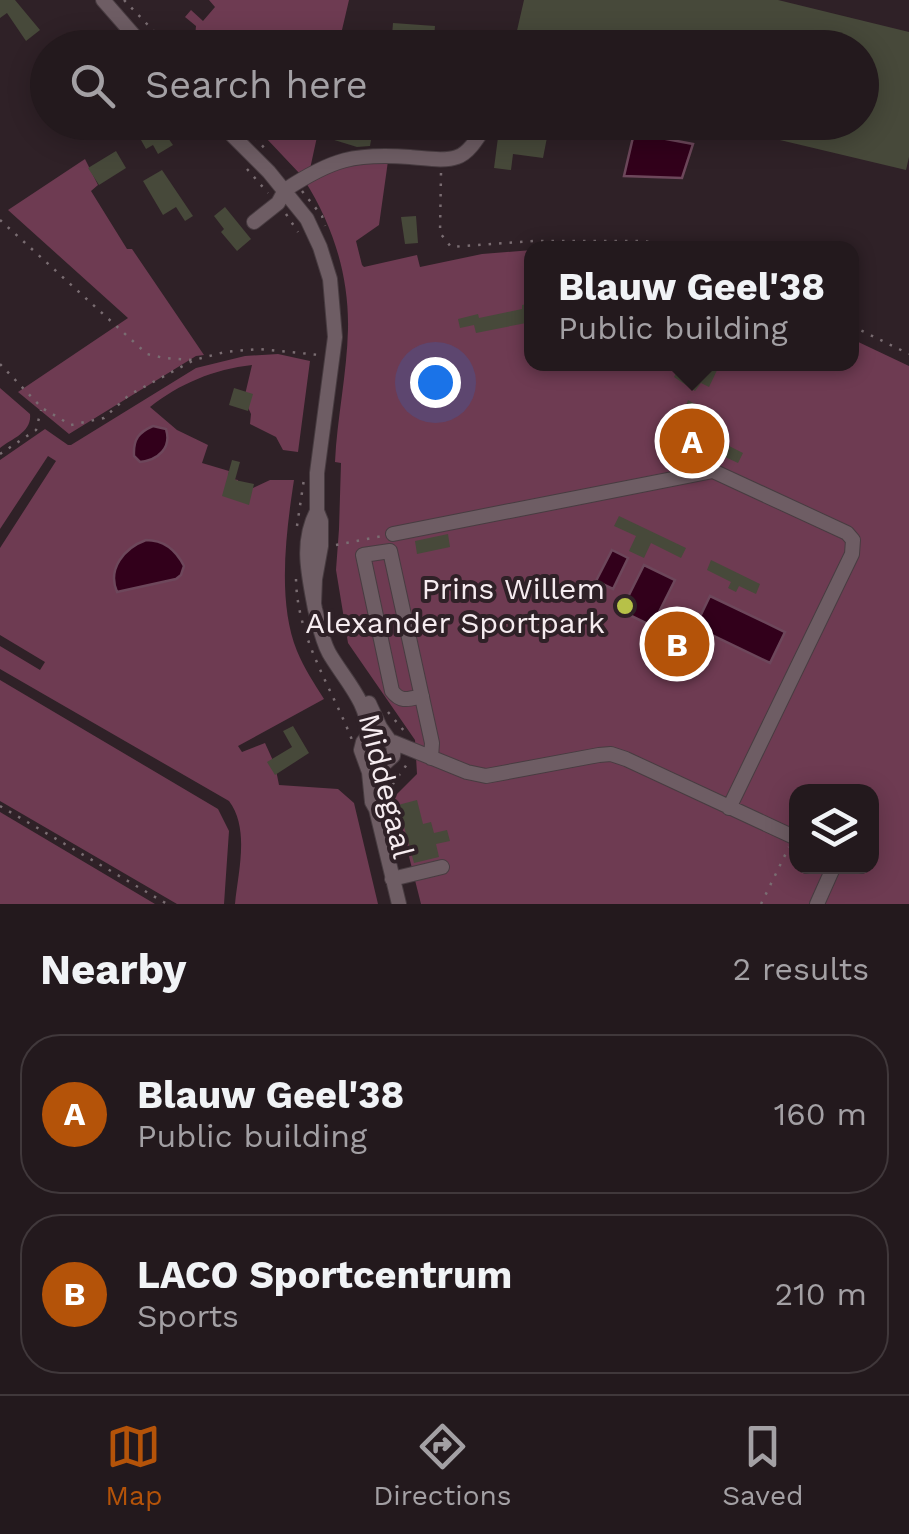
<!DOCTYPE html>
<html lang="en">
<head>
<meta charset="utf-8">
<style>
	:root { --surface:#23191d; --page:#2f262a; --text:#f1f3f6; --muted:#a3a0a4; --line:#40383b; --accent:#b45309 }
	body { margin:0; font-family:"Work Sans",sans-serif; background:var(--page); color:var(--text) }
	.controls { position:absolute; right:30px; bottom:30px; display:grid; overflow:hidden; border-radius:20px; box-shadow:0 5px 25px #0003 }
	.controls button { width:90px; height:90px; display:grid; place-items:center; padding:0; border:0; border-bottom:2px solid var(--line); background:var(--surface); color:var(--text); font:50px sans-serif }
	.you { position:absolute; left:435px; top:382px; width:35px; height:35px; margin:-25px; border:8px solid #fff; border-radius:50%; background:#1a73e8; box-shadow:0 0 0 15px #1a73e833 }
	.badge { display:grid; place-items:center; width:65px; height:65px; border-radius:50%; background:var(--accent); color:#fff; font-size:32px; font-weight:700 }
	.pin { position:absolute; translate:-50% -50%; border:5px solid #fff; box-shadow:0 2px 10px #0006 }
	.popup { position:absolute; left:524px; top:241px; width:335px; height:130px; box-sizing:border-box; display:grid; place-content:center; border-radius:20px; background:var(--surface); filter:drop-shadow(0 2px 8px #0005); font-size:32px; white-space:nowrap; color:var(--muted) }
	.popup b { font-size:38px; color:var(--text) }
	.popup::after { content:''; position:absolute; left:50%; top:100%; margin-left:-20px; border:20px solid transparent; border-top-color:var(--surface) }
	.list { margin:0; padding:0; list-style:none }
	h2 { display:flex; justify-content:space-between; align-items:center; height:130px; margin:0; padding:0 40px; font-size:42px }
	h2 small { font-size:32px; font-weight:400; color:var(--muted) }
	.list li { display:grid; grid-template-columns:65px 1fr auto; gap:30px; align-items:center; box-sizing:border-box; height:160px; margin:0 20px 20px; padding:0 20px; border:2px solid var(--line); border-radius:40px }
	.list b { display:block; font-size:38px; white-space:nowrap }
	.list p { margin:0; font-size:32px; white-space:nowrap; color:var(--muted) }
	.list em { font-size:32px; font-style:normal; color:var(--muted) }
	.icon { flex:none; width:55px; height:55px; fill:none; stroke:currentColor; stroke-width:2; stroke-linecap:round; stroke-linejoin:round }
	.map { position:relative; flex:none; width:909px; height:904px; overflow:hidden }
	.search { position:absolute; background:var(--surface); box-shadow:0 5px 25px #0003; left:30px; right:30px; top:30px; height:110px; display:flex; align-items:center; gap:25px; box-sizing:border-box; padding:0 35px; border-radius:55px; color:var(--muted); font-size:38px }
	.sheet { height:490px; background:var(--surface) }
	nav { display:flex; justify-content:space-around; align-items:center; box-sizing:border-box; height:140px; border-top:2px solid var(--line); background:var(--surface); font-size:28px; color:var(--muted) }
	nav a { display:grid; justify-items:center; gap:5px }
	nav .on { color:var(--accent) }
	.map>svg:first-child { display:block }
	.green { fill:#6e3b52; fill-rule:evenodd }
	.water { fill:#32001b; stroke:#6d475b; stroke-width:2.5 }
	.building { fill:#47493a }
	.lines { fill:none; stroke-linecap:round; stroke-linejoin:round }
	.minor-casing { stroke:#483c41; stroke-width:16 }
	.path { stroke:#7a6d72; stroke-width:2.5; stroke-dasharray:2.5 8; stroke-linecap:butt }
	.minor { stroke:#6e5d64; stroke-width:14 }
	.poi-dot { fill:#b7c148; stroke:#2f2127; stroke-width:4 }
	.labels { text-anchor:middle; stroke-width:8; stroke-linejoin:round; paint-order:stroke }
	.poi-label { font-size:30px; fill:#f6ecf0; stroke:#2f2127; text-anchor:end }
	.street-label { font-size:30px; fill:#f6ecf0; stroke:#2f2127 }
</style>
</head>
<body>
<div class="map">
<svg width="909" height="904" viewBox="0 0 909 904">
	<rect width="100%" height="100%" fill="#2f2127"/>
	<!-- green -->
	<path class="green" d="M 209,0 L 349,0 L 338,47 L 194,47 L 196,26 L 185,17 L 191,10 L 203,21 L 215,7 Z
		M 252,123 L 320,123 L 310,169 L 300,174 Z
		M 85,159 L 98,185 L 91,191 L 127,249 L 132,249 L 204,355 L 196,356 L 69,434 L 18,392 L 128,318 L 8,210 Z
		M 388,161 L 379,225 L 356,241 L 362,265 L 364,267 L 417,255 L 420,267 L 482,254 L 532,250 L 532,364 L 852,364 L 852,339 L 909,366 L 909,904 L 421,904 L 394,797 L 417,774 L 415,740 L 348,643 L 336,570 L 339,529 L 341,463 L 335,462 C 337,418 347,374 348,329 C 349,275 333,226 305,181 L 343,164 ZM 796,792 L 872,792 L 872,866 L 796,866 Z
		M 278,354 L 310,361 L 298,452 L 283,450 L 276,437 L 250,424 L 251,414 L 244,399 L 252,365 C 214,369 179,384 150,407 L 177,430 L 208,445 L 202,463 L 229,471 L 228,478 L 238,480 L 238,485 L 253,488 L 270,480 L 294,480 C 286,532 277,602 297,651 C 304,668 314,683 324,699 L 238,746 L 242,752 L 265,743 L 275,765 L 279,785 L 338,789 L 354,803 L 378,904 L 235,904 C 238,872 250,829 229,801 L 0,669 L 0,646 L 40,670 L 45,662 L 0,635 L 0,548 L 56,461 L 48,456 L 0,529 L 0,460 L 45,429 L 68,445 L 71,445 L 196,368 L 245,356 Z
		M 0,388 L 30,414 C 32,432 13,438 0,448 Z
		M 0,680 L 218,809 L 229,831 L 224,904 L 177,904 L 0,801 Z
		M 0,812 L 155,904 L 0,904 Z"/>
	<!-- water -->
	<path class="water" d="M 634,133 L 693,144 L 682,178 L 624,176 Z
		M 153,426 L 166,429 C 172,448 158,460 140,462 L 134,456 C 133,439 139,432 153,426 Z
		M 146,540 C 164,540 176,550 184,566 L 181,575 L 176,579 L 117,592 C 107,569 124,548 146,540 Z
		M 612,550 L 628,558 L 613,589 L 596,581 Z
		M 644,565 L 675,580 L 652,626 L 621,611 Z
		M 710,596 L 785,632 L 770,663 L 695,627 Z"/>
	<!-- building -->
	<path class="building" d="M 0,0 L 15,0 L 40,30 L 26,41 L 7,13 L 0,18 Z
		M 524,0 L 778,0 L 909,32 L 909,157 L 906,170 L 721,126 L 722,122 L 862,122 L 862,48 L 513,48 Z
		M 393,23 L 435,26 L 433,48 L 391,48 Z
		M 500,122 L 550,122 L 543,158 L 513,154 L 511,170 L 494,168 Z
		M 572,122 L 618,122 L 615,136 L 572,126 Z
		M 335,124 L 372,134 L 370,146 L 357,147 L 331,139 Z
		M 152,128 L 158,130 L 161,128 L 173,145 L 158,154 L 153,145 L 146,149 L 141,140 L 152,134 Z
		M 116,151 L 126,168 L 99,185 L 88,168 Z
		M 162,170 L 193,216 L 185,221 L 176,207 L 163,215 L 143,181 Z
		M 225,207 L 251,239 L 237,251 L 221,232 L 224,229 L 214,216 Z
		M 416,216 L 418,243 L 405,244 L 401,217 Z
		M 532,303 L 532,313 L 530,313 L 531,321 L 526,323 L 476,333 L 474,325 L 460,328 L 458,319 L 478,314 L 479,318 L 503,313 L 522,309 L 522,305 Z
		M 681,364 L 720,364 L 709,387 L 701,383 L 695,391 L 674,377 Z
		M 234,388 L 253,394 L 248,411 L 229,405 Z
		M 688,400 L 695,404 L 694,407 L 708,414 L 707,417 L 712,419 L 710,430 L 724,436 L 721,442 L 743,453 L 738,463 L 723,456 L 721,460 L 710,454 L 707,459 L 697,463 L 678,466 L 678,430 Z
		M 232,460 L 240,462 L 235,480 L 254,484 L 249,505 L 222,496 Z
		M 619,516 L 686,548 L 681,558 L 651,543 L 644,558 L 629,551 L 636,536 L 614,526 Z
		M 448,534 L 450,547 L 417,554 L 415,541 Z
		M 711,560 L 760,584 L 756,594 L 739,586 L 736,592 L 728,588 L 731,582 L 707,570 Z
		M 293,726 L 309,753 L 275,775 L 267,762 L 292,747 L 283,731 Z
		M 417,800 L 423,824 L 431,822 L 434,833 L 447,830 L 450,841 L 436,844 L 439,857 L 414,863 L 398,805 Z"/>
	<g class="lines">
		<defs>
			<path id="minor" d="M 103,0 L 145,48
				M 219,122 L 269,172 L 307,219 L 320,247 L 330,279 L 335,337 L 317,473 L 317,511 L 321,521 L 321,546 L 315,579 L 314,604
				M 285,190 C 332,159 354,153 410,157 C 425,158 444,162 457,157 C 470,153 480,134 488,122
				M 254,222 L 278,203 L 285,190
				M 317,511 C 300,543 309,576 315,609 C 319,624 322,640 329,653 C 344,679 370,704 368,736
				M 393,534 L 713,471 L 847,533 L 853,540 L 852,554 L 729,808
				M 422,696 C 409,699 401,703 392,691 L 363,555 L 390,551 L 432,743 L 431,758
				M 369,703 L 380,727 L 394,747 L 393,756 L 383,765
				M 368,736 L 363,742 L 361,750 L 369,772 L 372,802 L 376,809 L 399,904
				M 393,742 L 467,772 L 486,776 L 599,755 L 611,754 L 626,759 L 796,838
				M 392,879 L 442,867
				M 817,904 L 834,866"/>
		</defs>
		<!-- minor casing -->
		<use href="#minor" class="minor-casing"/>
		<!-- path -->
		<path class="path" d="M 124,0 L 170,48
			M 241,122 L 267,151
			M 247,169 L 268,193
			M 441,173 L 440,233 L 451,247 L 534,241 L 645,241 L 670,248
			M 302,191 L 322,216 L 325,226
			M 286,214 L 298,232
			M 0,220 L 147,354 L 164,358 L 192,360
			M 852,326 L 909,354
			M 0,364 L 42,408 L 71,425 L 104,418 L 129,395 L 194,360 L 225,352 L 258,349 L 320,355
			M 0,454 L 36,430 L 41,410
			M 297,526 L 304,479
			M 336,545 L 382,536
			M 296,579 C 297,638 331,686 352,740
			M 388,712 L 405,732
			M 389,805 C 386,784 401,777 409,760
			M 0,806 L 167,904
			M 761,904 L 789,847"/>
		<!-- minor -->
		<use href="#minor" class="minor"/>
	</g>
	<!-- markers -->
	<circle class="poi-dot" cx="625" cy="606" r="10"/>
	<g class="labels">
		<!-- poi labels -->
		<g class="poi-label">
			<text x="605" y="599">Prins Willem<tspan x="605" dy="34">Alexander Sportpark</tspan></text>
		</g>
		<!-- street labels -->
		<g class="street-label">
			<text transform="translate(386 786) rotate(76)" y="10">Middegaal</text>
		</g>
	</g>
</svg>
<div class="controls">
<button><svg class="icon" aria-label="layers" viewBox="0 0 24 24"><path d="M12 4l9 5-9 5-9-5zM3 14l9 5 9-5"/></svg></button>
</div>
<div class="you"></div>
<div class="pin badge" style="left:692px;top:441px">A</div>
<div class="popup"><b>Blauw Geel'38</b>Public building</div>
<div class="pin badge" style="left:677px;top:644px">B</div>
<div class="search"><svg class="icon" aria-label="search" viewBox="0 0 24 24"><circle cx="10" cy="10" r="6"/><path d="M15 15l6 6"/></svg>Search here</div>
</div>
<section class="sheet">
<h2>Nearby<small>2 results</small></h2>
<ul class="list">
<li><span class="badge">A</span><div><b>Blauw Geel'38</b><p>Public building</p></div><em>160 m</em></li>
<li><span class="badge">B</span><div><b>LACO Sportcentrum</b><p>Sports</p></div><em>210 m</em></li>
</ul>
</section>
<nav>
<a class="on"><svg class="icon" aria-label="map" viewBox="0 0 24 24"><path d="M3 6l6-2 6 2 6-2v14l-6 2-6-2-6 2zM9 4v14M15 6v14"/></svg>Map</a>
<a><svg class="icon" aria-label="directions" viewBox="0 0 24 24"><path d="M12 3l9 9-9 9-9-9zM9 14v-3h6M13 9l2 2-2 2"/></svg>Directions</a>
<a><svg class="icon" aria-label="saved" viewBox="0 0 24 24"><path d="M7 4h10v16l-5-4-5 4z"/></svg>Saved</a>
</nav>
</body>
</html>
